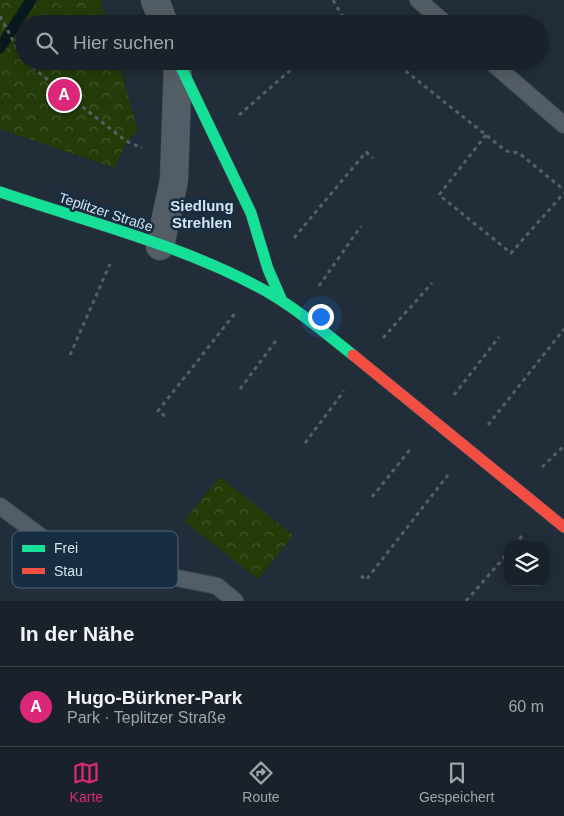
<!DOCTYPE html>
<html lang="de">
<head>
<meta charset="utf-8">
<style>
	:root { --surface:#19222a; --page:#262f36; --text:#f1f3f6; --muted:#9fa4a8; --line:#373f47; --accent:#db2777 }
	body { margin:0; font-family:Helvetica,sans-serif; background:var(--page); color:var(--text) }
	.controls { position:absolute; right:15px; bottom:15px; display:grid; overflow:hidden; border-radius:10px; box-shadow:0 2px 12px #0003 }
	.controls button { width:45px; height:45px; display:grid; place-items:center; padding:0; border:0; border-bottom:1px solid var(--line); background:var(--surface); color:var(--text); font:25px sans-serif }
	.you { position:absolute; left:320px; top:316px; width:18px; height:18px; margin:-12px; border:4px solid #fff; border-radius:50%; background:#1a73e8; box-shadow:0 0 0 8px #1a73e833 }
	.badge { display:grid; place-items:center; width:32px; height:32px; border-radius:50%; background:var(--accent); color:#fff; font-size:16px; font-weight:700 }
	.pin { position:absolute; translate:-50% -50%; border:2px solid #fff; box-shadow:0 1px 5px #0006 }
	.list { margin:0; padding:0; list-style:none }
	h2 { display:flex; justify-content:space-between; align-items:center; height:65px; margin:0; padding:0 20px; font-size:21px }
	h2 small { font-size:16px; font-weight:400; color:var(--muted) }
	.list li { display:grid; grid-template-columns:32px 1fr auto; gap:15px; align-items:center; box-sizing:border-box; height:80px; padding:0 20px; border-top:1px solid var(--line) }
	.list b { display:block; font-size:19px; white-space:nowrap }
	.list p { margin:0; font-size:16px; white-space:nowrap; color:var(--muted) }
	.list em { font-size:16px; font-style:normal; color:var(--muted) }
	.icon { flex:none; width:28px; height:28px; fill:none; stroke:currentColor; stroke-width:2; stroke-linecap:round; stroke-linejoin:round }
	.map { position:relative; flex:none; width:564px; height:601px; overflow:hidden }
	.search { position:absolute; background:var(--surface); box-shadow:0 2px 12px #0003; left:15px; right:15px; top:15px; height:55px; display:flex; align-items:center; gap:12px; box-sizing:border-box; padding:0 18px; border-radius:28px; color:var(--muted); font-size:19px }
	.sheet { height:145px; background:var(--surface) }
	nav { display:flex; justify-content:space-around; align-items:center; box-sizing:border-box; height:70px; border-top:1px solid var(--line); background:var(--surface); font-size:14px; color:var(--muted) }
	nav a { display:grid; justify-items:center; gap:2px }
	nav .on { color:var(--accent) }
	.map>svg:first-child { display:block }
	.park { fill:url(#park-crowns) }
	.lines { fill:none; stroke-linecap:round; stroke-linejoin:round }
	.stream { stroke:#091a1f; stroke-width:11 }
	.lane-casing { stroke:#414b54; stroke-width:18 }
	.street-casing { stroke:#414b54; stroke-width:29 }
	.fast-casing { stroke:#414b54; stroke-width:12 }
	.jam-casing { stroke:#414b54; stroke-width:12 }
	.path { stroke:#565e66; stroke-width:3; stroke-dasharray:4 4; stroke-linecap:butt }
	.lane { stroke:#535d65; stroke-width:16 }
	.street { stroke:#535d65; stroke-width:28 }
	.fast { stroke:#16e098; stroke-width:11 }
	.jam { stroke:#f24e42; stroke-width:11 }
	.labels { text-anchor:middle; stroke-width:5; stroke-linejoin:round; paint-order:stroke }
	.street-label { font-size:14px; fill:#d5e3f0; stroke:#172e42 }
	.neighbourhood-label { font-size:15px; font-weight:bold; fill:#d5e3f0; stroke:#172e42 }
	.key { fill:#172e42; stroke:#506476; stroke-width:1 }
	.key-label { font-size:14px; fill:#d5e3f0 }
</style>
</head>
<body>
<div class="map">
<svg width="564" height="601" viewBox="0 0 564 601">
	<defs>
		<pattern id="park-crowns" width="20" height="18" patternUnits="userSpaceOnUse" patternTransform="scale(1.25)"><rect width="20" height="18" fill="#243c08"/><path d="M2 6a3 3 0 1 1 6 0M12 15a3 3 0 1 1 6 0" fill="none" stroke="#43582c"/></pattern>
	</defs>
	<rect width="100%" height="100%" fill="#212d38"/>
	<!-- park -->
	<path class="park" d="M 0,0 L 100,0 L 107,24 L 24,24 L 24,61 L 118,61 L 138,130 L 126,142 L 115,168 L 0,129 Z
		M 220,477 L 293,535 L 258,579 L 184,521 Z"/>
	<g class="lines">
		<!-- stream -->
		<path class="stream" d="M 0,48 L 31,0"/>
		<defs>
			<path id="lane" d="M 418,0 L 446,24
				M 490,61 L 564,125
				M 0,506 L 67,556 L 217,586 L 235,601"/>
			<path id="street" d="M 155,0 L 164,24
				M 160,246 L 174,180 L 178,62"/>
			<path id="fast" d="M 178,61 L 251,213 L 268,269 L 282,301
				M 0,192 C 88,222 182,245 264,290 C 296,308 324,332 353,355"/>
			<path id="jam" d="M 353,355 L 564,527"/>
		</defs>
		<!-- lane casing -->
		<use href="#lane" class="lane-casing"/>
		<!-- street casing -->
		<use href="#street" class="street-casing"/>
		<!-- fast casing -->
		<use href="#fast" class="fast-casing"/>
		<!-- jam casing -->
		<use href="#jam" class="jam-casing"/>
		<!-- path -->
		<path class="path" d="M 333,0 L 347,24
			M 0,16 L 20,54 L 24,58
			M 27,61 L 38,72 L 126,141 L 142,148
			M 393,61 L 506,151 L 519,153 L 564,190
			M 239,115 L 293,68
			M 486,135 L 439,195 L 511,253 L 564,193
			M 294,238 L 366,152 L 373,158
			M 319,286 L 361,226
			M 383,338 L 432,283
			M 70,355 L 110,264
			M 240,389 L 278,338
			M 454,395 L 499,337
			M 165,416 L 158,411 L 236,312
			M 488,425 L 564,329
			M 305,443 L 344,391
			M 542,467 L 564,446
			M 372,497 L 412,447
			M 514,545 L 522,536
			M 361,576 L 366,580 L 448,475
			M 466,601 L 508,553"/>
		<!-- lane -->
		<use href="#lane" class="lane"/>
		<!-- street -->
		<use href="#street" class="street"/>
		<!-- fast -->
		<use href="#fast" class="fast"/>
		<!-- jam -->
		<use href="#jam" class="jam"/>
	</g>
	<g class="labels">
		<!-- street labels -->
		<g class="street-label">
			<text transform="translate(106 212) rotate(18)" y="5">Teplitzer Straße</text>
		</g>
		<!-- neighbourhood labels -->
		<g class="neighbourhood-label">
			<text x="202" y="211">Siedlung<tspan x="202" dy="17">Strehlen</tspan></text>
		</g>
	</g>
	<!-- legend -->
	<rect x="12" y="531" width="166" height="57" rx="8" class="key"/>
	<rect x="22" y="545" width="23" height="7" fill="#16e098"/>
	<rect x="22" y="568" width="23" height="6" fill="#f24e42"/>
	<g class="key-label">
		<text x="54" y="553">Frei</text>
		<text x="54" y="576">Stau</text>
	</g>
</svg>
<div class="controls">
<button><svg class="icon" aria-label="layers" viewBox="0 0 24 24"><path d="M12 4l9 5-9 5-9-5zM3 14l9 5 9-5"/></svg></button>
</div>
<div class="you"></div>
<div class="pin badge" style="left:64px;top:95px">A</div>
<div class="search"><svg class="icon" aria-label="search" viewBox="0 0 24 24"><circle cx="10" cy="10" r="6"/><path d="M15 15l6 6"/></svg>Hier suchen</div>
</div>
<section class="sheet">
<h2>In der Nähe<small></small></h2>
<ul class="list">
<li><span class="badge">A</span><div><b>Hugo-Bürkner-Park</b><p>Park · Teplitzer Straße</p></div><em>60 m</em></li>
</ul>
</section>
<nav>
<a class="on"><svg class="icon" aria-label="map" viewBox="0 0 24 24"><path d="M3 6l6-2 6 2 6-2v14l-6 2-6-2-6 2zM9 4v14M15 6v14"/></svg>Karte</a>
<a><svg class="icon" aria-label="directions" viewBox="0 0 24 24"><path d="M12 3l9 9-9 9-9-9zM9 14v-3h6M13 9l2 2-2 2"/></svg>Route</a>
<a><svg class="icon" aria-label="saved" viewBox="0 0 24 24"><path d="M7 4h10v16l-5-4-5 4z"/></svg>Gespeichert</a>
</nav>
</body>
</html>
